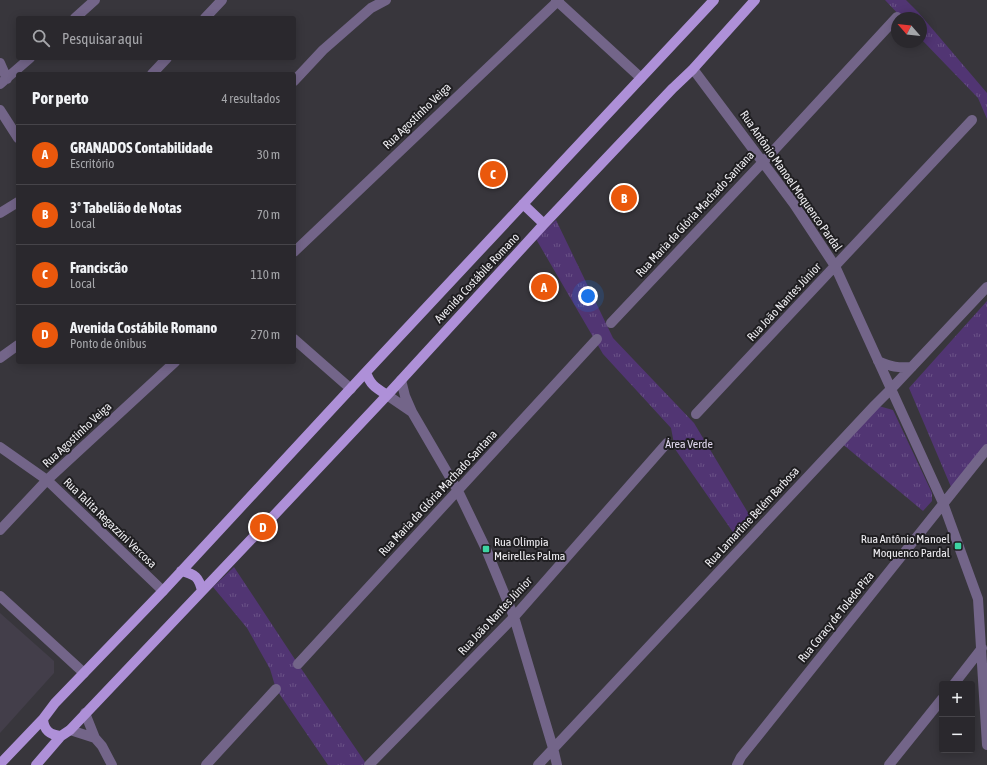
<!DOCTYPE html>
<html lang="pt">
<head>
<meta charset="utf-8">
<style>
	:root { --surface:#2a282d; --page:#363439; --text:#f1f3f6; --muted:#a5a6aa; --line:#464449; --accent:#ea580c }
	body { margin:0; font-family:"Asap Condensed",sans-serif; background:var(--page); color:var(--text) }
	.controls { position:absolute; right:12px; bottom:12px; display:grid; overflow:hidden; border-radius:4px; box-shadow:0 2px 10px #0003 }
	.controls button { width:36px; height:36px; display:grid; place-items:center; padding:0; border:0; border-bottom:1px solid var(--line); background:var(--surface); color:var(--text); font:20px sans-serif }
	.compass { position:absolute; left:891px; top:12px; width:36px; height:36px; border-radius:50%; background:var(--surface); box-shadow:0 2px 10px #0003; rotate:298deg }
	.you { position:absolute; left:588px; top:296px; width:14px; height:14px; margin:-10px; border:3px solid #fff; border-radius:50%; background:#1a73e8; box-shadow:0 0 0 6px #1a73e833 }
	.badge { display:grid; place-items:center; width:26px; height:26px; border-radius:50%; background:var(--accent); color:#fff; font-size:13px; font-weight:700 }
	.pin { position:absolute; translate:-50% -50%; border:2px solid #fff; box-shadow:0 1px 4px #0006 }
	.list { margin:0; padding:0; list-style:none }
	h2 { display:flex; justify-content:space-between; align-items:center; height:52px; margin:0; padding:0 16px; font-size:17px }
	h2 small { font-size:13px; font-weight:400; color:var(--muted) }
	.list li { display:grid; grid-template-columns:26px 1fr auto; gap:12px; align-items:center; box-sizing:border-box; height:60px; padding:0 16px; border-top:1px solid var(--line) }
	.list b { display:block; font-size:15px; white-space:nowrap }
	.list p { margin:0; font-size:13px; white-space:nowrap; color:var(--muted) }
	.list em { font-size:13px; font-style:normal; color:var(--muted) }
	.icon { flex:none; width:22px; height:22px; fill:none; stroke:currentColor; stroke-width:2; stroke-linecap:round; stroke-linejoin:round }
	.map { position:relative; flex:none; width:987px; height:765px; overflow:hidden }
	.search { position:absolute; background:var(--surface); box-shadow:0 2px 10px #0003; left:16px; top:16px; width:280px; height:44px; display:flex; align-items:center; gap:10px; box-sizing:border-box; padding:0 14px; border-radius:4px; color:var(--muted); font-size:15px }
	.panel { position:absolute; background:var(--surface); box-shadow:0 2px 10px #0003; left:16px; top:72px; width:280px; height:292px; border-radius:4px }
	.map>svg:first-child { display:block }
	.built { fill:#433e4a }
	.park { fill:url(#park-tufts) }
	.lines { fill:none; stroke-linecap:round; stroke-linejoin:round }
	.minor { stroke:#736589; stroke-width:10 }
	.major { stroke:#ae90d8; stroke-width:10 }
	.poi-dot { fill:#3dd4a3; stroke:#1f1e21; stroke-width:1.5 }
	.labels { text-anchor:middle; stroke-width:4; stroke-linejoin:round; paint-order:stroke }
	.street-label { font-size:12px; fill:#efeef2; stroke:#1f1e21 }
	.park-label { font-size:12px; fill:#e3daf1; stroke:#1f1e21 }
	.poi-label { font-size:12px; fill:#efeef2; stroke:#1f1e21; text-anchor:end }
</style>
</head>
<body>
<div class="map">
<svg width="987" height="765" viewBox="0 0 987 765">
	<defs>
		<pattern id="park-tufts" width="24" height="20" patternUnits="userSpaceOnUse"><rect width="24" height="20" fill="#513573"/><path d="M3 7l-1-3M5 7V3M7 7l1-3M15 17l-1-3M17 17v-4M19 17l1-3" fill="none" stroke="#6a5387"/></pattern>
	</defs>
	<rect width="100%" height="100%" fill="#38363c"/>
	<!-- built -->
	<path class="built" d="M 0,613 L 54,661 L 54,673 L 0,733 Z"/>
	<!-- park -->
	<path class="park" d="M 885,0 L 906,0 L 918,12 L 987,93 L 987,119 L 978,98 L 921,39 L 921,18 L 902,18 Z
		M 556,220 L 613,338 L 694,423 L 753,521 L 737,538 L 675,449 L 671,428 L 603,354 L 536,239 Z
		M 987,301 L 987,452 L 954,494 L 909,388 Z
		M 875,405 L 893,410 L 932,493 L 932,501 L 923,511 L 840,442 Z
		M 234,567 L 298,664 L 367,765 L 328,765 L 276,689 L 270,669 L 247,628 L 213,587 Z"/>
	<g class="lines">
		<!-- minor -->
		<path class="minor" d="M 556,0 L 641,78
			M 75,18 L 95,0
			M 205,18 L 222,0
			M 0,63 L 7,79
			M 693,69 L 794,204 L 835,266 L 943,503 L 978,599 L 987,745
			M 152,74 L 167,58
			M 294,81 L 323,50 L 371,8 L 386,0
			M 0,84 L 30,58
			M 0,110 L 18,138
			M 0,213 L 18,202
			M 294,252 L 559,0
			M 611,323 L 763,162 L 897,17
			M 294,339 L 351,389
			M 0,358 L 18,345
			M 878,361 C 892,367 897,368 912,367
			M 401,380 L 405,396 L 412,412 L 458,491 L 486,549 L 514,617 L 553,748 L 557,765
			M 387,395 L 412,412
			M 696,414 L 972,120
			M 0,447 L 47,480 L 163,591
			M 0,530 L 47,480 L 175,362
			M 0,596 L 84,673
			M 298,664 L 597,339
			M 954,684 L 982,648
			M 85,713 L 95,738 L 102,746 L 112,765
			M 70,730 L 95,738
			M 206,765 L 276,689
			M 369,765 L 514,617 L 667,443
			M 538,765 L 875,405 L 891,389 L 987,287
			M 737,765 L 741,757 L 987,449
			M 889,765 L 942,699"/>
		<!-- major -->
		<path class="major" d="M 523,204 L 544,224
			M 366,372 C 370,385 376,388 387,395
			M 181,571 C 195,574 199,577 202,591
			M 43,719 C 44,731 50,735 61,736
			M 0,764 L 43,719 L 55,703 L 163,591 L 366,372 L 714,0
			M 36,765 L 61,736 L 70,730 L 263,527 L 391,391 L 544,224 L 673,88 L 693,69 L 755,0"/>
	</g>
	<!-- markers -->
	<g class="poi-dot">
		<rect x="954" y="542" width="8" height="8" rx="2"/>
		<rect x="482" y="545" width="8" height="8" rx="2"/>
	</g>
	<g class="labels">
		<!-- street labels -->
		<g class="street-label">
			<text transform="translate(417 116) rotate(-44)" y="4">Rua Agostinho Veiga</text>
			<text transform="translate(791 181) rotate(55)" y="4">Rua Antônio Manoel Moquenco Pardal</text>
			<text transform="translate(695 214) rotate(-47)" y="4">Rua Maria da Glória Machado Santana</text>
			<text transform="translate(477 278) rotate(-47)" y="4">Avenida Costábile Romano</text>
			<text transform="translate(784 302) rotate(-47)" y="4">Rua João Nantes Júnior</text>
			<text transform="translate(77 435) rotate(-43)" y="4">Rua Agostinho Veiga</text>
			<text transform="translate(438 493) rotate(-47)" y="4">Rua Maria da Glória Machado Santana</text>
			<text transform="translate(752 517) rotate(-47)" y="4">Rua Lamartine Belém Barbosa</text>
			<text transform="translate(110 523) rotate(44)" y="4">Rua Talita Regazzini Vercosa</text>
			<text transform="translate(495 616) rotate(-47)" y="4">Rua João Nantes Júnior</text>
			<text transform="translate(836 617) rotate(-51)" y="4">Rua Coracy de Toledo Piza</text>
		</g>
		<!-- park labels -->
		<g class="park-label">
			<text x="689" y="448">Área Verde</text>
		</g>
		<!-- poi labels -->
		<g class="poi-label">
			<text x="950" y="543">Rua Antônio Manoel<tspan x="950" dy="14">Moquenco Pardal</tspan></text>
			<text x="494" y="546" text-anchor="start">Rua Olímpia<tspan x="494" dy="14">Meirelles Palma</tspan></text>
		</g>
	</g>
</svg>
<div class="controls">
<button>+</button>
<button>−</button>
</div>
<svg class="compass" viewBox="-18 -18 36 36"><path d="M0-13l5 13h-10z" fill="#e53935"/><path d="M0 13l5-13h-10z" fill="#a5a6aa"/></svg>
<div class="you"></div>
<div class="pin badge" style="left:544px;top:287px">A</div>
<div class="pin badge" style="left:624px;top:198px">B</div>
<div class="pin badge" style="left:493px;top:174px">C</div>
<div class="pin badge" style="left:263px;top:527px">D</div>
<div class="search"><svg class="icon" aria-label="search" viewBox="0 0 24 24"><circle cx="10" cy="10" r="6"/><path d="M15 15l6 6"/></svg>Pesquisar aqui</div>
<section class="panel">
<h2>Por perto<small>4 resultados</small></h2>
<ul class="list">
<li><span class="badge">A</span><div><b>GRANADOS Contabilidade</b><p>Escritório</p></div><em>30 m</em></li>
<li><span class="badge">B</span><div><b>3º Tabelião de Notas</b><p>Local</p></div><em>70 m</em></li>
<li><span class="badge">C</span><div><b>Franciscão</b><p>Local</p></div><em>110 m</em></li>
<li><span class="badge">D</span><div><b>Avenida Costábile Romano</b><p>Ponto de ônibus</p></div><em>270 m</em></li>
</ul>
</section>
</div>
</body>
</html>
